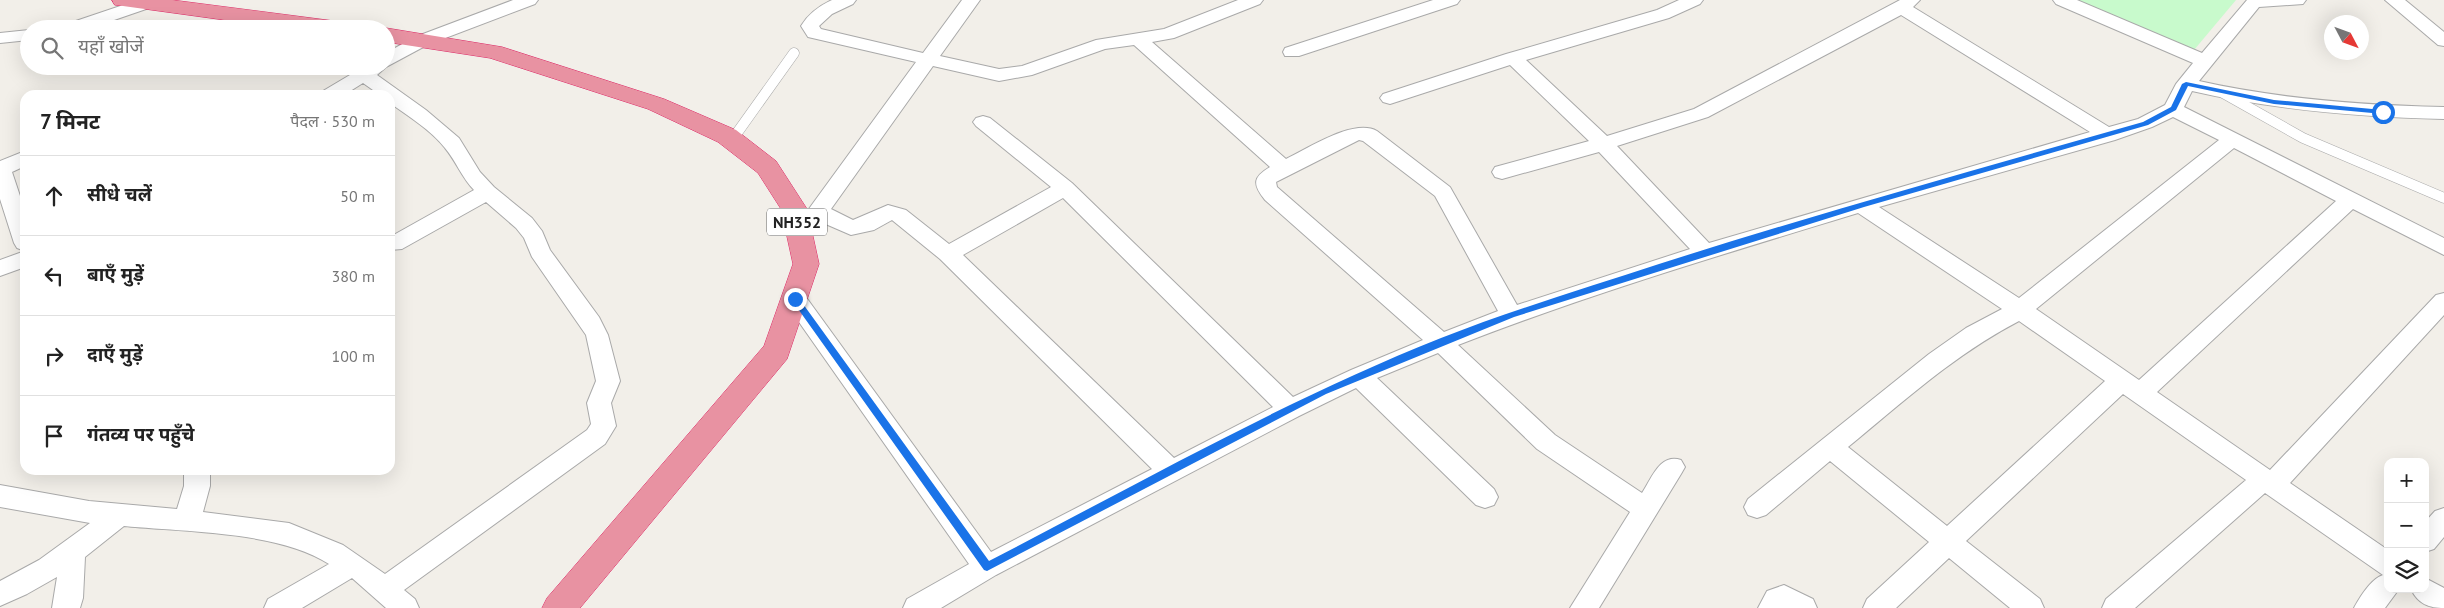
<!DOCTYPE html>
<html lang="hi">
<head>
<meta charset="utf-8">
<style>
	:root { --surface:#fff; --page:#f6f6f6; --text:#222; --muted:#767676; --line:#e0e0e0 }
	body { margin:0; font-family:"PT Sans","Noto Sans Devanagari",sans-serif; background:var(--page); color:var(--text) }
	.controls { position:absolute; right:15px; bottom:15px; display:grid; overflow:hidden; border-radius:10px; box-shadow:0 5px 20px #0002 }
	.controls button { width:45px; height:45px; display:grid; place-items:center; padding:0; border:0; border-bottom:1px solid var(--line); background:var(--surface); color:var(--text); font:25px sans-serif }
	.compass { position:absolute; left:2324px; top:15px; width:45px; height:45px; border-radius:50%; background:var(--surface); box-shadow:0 5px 20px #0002; rotate:131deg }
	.stop { position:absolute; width:15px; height:15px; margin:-11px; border:4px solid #1a73e8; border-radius:50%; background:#fff }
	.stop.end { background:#1a73e8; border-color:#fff; box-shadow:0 1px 5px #0008 }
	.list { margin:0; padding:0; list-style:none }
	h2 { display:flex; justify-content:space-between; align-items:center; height:65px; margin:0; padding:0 20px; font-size:21px }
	h2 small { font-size:16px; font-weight:400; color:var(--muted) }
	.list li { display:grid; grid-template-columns:32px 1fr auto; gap:15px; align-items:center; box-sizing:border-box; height:80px; padding:0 20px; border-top:1px solid var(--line) }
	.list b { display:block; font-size:19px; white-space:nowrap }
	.list em { font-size:16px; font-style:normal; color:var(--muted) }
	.icon { flex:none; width:28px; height:28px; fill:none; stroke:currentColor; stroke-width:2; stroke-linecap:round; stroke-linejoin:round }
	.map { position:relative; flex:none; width:2444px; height:608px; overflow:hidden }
	.search { position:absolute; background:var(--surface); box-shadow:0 5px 20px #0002; left:20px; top:20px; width:375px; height:55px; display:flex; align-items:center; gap:12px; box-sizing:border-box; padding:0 18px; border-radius:28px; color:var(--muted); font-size:19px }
	.panel { position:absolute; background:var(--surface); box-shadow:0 5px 20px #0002; left:20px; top:90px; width:375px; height:385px; border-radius:15px }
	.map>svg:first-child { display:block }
	.park { fill:#c8facc }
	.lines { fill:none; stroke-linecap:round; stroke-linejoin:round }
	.lane-casing { stroke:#a9a9a9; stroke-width:11 }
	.street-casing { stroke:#a9a9a9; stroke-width:2 }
	.highway-casing { stroke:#dc2a67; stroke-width:1 }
	.lane { stroke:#fff; stroke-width:10 }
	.street { fill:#fff; fill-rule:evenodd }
	.highway { fill:#e892a2; fill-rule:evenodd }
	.route { fill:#1a73e8 }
	.labels { text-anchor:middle; stroke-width:4; stroke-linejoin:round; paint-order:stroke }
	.shield { fill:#fff; stroke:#646464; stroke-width:1 }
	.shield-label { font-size:16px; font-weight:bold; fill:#222 }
</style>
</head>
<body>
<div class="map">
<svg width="2444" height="608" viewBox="0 0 2444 608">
	<rect width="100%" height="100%" fill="#f2efe9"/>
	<!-- park -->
	<path class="park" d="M 2073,0 L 2236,0 L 2194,50 Z"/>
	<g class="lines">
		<defs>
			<path id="lane" d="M 2223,93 L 2303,138 L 2444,198
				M 732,140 L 794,53"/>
			<path id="street" d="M 138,0 L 149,0 L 152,4 L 149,8 L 88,29 L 61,29 L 64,25 Z
				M 513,0 L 538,0 L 535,4 L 427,45 L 386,67 L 377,75 L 426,110 L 459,138 L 480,172 L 494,187 L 532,218 L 542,231 L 550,250 L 599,317 L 608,335 L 620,381 L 611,403 L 616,426 L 605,444 L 404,590 L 415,599 L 419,608 L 386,608 L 352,578 L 302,608 L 264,608 L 268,599 L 329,564 C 278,531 184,532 124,526 L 85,557 L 83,598 L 80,608 L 52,608 L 57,577 L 27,594 L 0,606 L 0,581 L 39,560 L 90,523 L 0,507 L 0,485 L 89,501 L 177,509 L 184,486 L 184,470 L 210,470 L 210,486 L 203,512 L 289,523 L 343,545 L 385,574 L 587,430 L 591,424 L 587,403 L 596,381 L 586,335 L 532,257 L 524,238 L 516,228 L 486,202 L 402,249 L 390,250 L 390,237 L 474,190 C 462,178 456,161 445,148 C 431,130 408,116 390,103 L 390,95 L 380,95 L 363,83 L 344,95 L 320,95 L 323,91 L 365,66 L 386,66 L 386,53 L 415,37 Z
				M 832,0 L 856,0 L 853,4 L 832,14 L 819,26 L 821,29 L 923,53 L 962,0 L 980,0 L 940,56 L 999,69 L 1022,66 L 1096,40 L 1164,29 L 1238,0 L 1263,0 L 1260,4 L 1174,38 L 1152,42 L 1286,159 C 1309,148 1354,118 1377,131 L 1450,187 L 1517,305 L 1690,249 L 1599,152 L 1502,179 L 1495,177 L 1492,172 L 1495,167 L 1589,141 L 1510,65 L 1390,104 L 1383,102 L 1380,98 L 1383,94 L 1506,54 L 1657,10 L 1679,0 L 1703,0 L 1700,4 L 1669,18 L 1526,60 L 1607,136 L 1694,109 L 1900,0 L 1920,0 L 1913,7 L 2109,127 L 2138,119 L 2165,105 L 2176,84 L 2193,63 L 2056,4 L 2053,0 L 2077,0 L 2202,53 L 2247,0 L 2306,0 L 2303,4 L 2259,7 L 2199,81 C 2279,99 2361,105 2444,107 L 2444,119 C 2359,117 2275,110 2192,91 L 2184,107 L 2444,238 L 2444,255 L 2353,209 L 2157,392 L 2270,470 L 2436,295 L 2444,293 L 2444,315 L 2290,483 L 2388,550 L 2388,589 L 2399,589 L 2385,608 L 2354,608 C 2360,597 2371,579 2383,575 L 2265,493 L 2135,608 L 2102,608 L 2106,599 L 2246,480 L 2123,394 L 1966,541 L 2040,599 L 2044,608 L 2010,608 L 1949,558 L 1896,608 L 1863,608 L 1867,599 L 1929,542 L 1830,461 L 1766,515 L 1757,518 L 1748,515 L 1744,507 L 1748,499 L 1929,354 L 1966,328 L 2002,309 L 1858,213 C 1724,254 1589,294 1458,345 L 1555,435 L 1642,493 C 1652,478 1660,453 1681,460 L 1685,467 L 1681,474 L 1599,608 L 1570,608 L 1630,512 L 1537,449 L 1438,353 L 1377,378 L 1494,489 L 1498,497 L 1494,505 L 1485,508 L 1476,505 L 1356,388 L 1299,416 L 996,575 L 941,608 L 903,608 L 907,599 L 969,564 L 787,305 L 784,299 L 787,293 L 795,291 L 803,293 L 991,552 L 1152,469 L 940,259 L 892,220 L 874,230 L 851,235 L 821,222 C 816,229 811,230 803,227 L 799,222 L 803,217 L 916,62 L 808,37 L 801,26 C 809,13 819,6 832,0 ZM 1901,15 L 2090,132 L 1709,243 L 1617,146 L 1708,117 ZM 1134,45 L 1270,167 C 1253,177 1252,184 1265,200 L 1423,340 L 1351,370 L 1293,397 L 1072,183 L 990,118 L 983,116 L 976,118 L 973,122 L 976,126 L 1051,187 L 949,244 L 906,210 L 888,205 L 853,220 L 831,209 L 933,66 L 999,81 L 1032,75 L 1105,49 ZM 2173,117 L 2219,140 L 2019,298 L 1879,207 L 2115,140 L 2152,127 ZM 1359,140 L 1363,141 L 1435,196 L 1498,311 L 1444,332 L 1277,187 L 1276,182 ZM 2234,148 L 2336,201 L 2139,380 L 2036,309 ZM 1063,198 L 1273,407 L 1174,458 L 963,255 ZM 2019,321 L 2105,381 L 1947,526 L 1848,447 C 1904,401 1954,355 2019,321 Z
				M 1433,0 L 1460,0 L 1457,4 L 1299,56 L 1285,56 L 1283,52 L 1285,48 Z
				M 2385,0 L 2405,0 L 2444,32 L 2444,46 L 2438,45 Z
				M 29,30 L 29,40 L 0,43 L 0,33 Z
				M 25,151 L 25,166 L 12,172 L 25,211 L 25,251 L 17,248 L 14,243 L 0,199 L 0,161 Z
				M 25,251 L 25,267 L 0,276 L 0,260 Z
				M 2444,508 L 2444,537 L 2434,549 L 2425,552 L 2425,522 L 2435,511 Z
				M 2425,578 L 2444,588 L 2444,608 C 2429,608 2418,604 2411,589 L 2425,589 Z
				M 1784,585 L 1813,599 L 1817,608 L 1758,608 L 1767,591 Z"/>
			<path id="highway" d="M 112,0 L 172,0 L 342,22 L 350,24 L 353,29 L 290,29 L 123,6 L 115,5 Z
				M 386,28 L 502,47 L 664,99 L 736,130 L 776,161 L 807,209 L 819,264 L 787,359 L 580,608 L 542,608 L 547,598 L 764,346 L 793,264 L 781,209 L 758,173 L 718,142 L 648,109 L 490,58 L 386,42 L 386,29 L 384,29 Z"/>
		</defs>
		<!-- lane casing -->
		<use href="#lane" class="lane-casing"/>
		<!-- street casing -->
		<use href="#street" class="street-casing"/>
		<!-- highway casing -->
		<use href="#highway" class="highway-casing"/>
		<!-- lane -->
		<use href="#lane" class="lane"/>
		<!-- street -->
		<use href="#street" class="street"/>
		<!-- highway -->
		<use href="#highway" class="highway"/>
	</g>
	<!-- route -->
	<path class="route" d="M 2186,82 L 2274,100 L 2383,110 L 2387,112 L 2383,114 L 2274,104 L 2188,86 L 2176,110 L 2148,125 L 1864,207 L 1514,317 L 1326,394 L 987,571 L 984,570 L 791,299 L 798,297 L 989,561 C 1138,484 1285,400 1441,338 C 1512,310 1586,288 1659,264 C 1819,213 1981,168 2143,122 L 2171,107 L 2182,84 Z"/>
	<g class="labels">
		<!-- shield labels -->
		<rect class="shield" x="767" y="208.5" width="60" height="27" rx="4"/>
		<g class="shield-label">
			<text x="797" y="228">NH352</text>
		</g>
	</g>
</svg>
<div class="controls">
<button>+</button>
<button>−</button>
<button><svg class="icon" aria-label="layers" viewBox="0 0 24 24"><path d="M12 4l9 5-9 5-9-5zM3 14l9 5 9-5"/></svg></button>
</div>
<svg class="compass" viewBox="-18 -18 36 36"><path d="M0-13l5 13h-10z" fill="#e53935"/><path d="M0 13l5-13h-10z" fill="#767676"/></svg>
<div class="stop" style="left:2383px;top:112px"></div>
<div class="stop end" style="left:795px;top:299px"></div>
<div class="search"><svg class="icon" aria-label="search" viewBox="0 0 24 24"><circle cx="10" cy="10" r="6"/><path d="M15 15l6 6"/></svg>यहाँ खोजें</div>
<section class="panel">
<h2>7 मिनट<small>पैदल · 530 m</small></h2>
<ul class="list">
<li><svg class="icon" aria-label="ahead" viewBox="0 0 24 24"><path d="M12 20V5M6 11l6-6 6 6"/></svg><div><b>सीधे चलें</b></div><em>50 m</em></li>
<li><svg class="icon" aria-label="left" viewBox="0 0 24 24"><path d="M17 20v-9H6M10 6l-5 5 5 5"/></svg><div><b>बाएँ मुड़ें</b></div><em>380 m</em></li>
<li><svg class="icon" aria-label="right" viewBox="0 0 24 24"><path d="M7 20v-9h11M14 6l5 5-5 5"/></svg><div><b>दाएँ मुड़ें</b></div><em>100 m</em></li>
<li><svg class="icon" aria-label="arrive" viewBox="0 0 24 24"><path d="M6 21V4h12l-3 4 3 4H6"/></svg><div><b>गंतव्य पर पहुँचे</b></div></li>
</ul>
</section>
</div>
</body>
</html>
